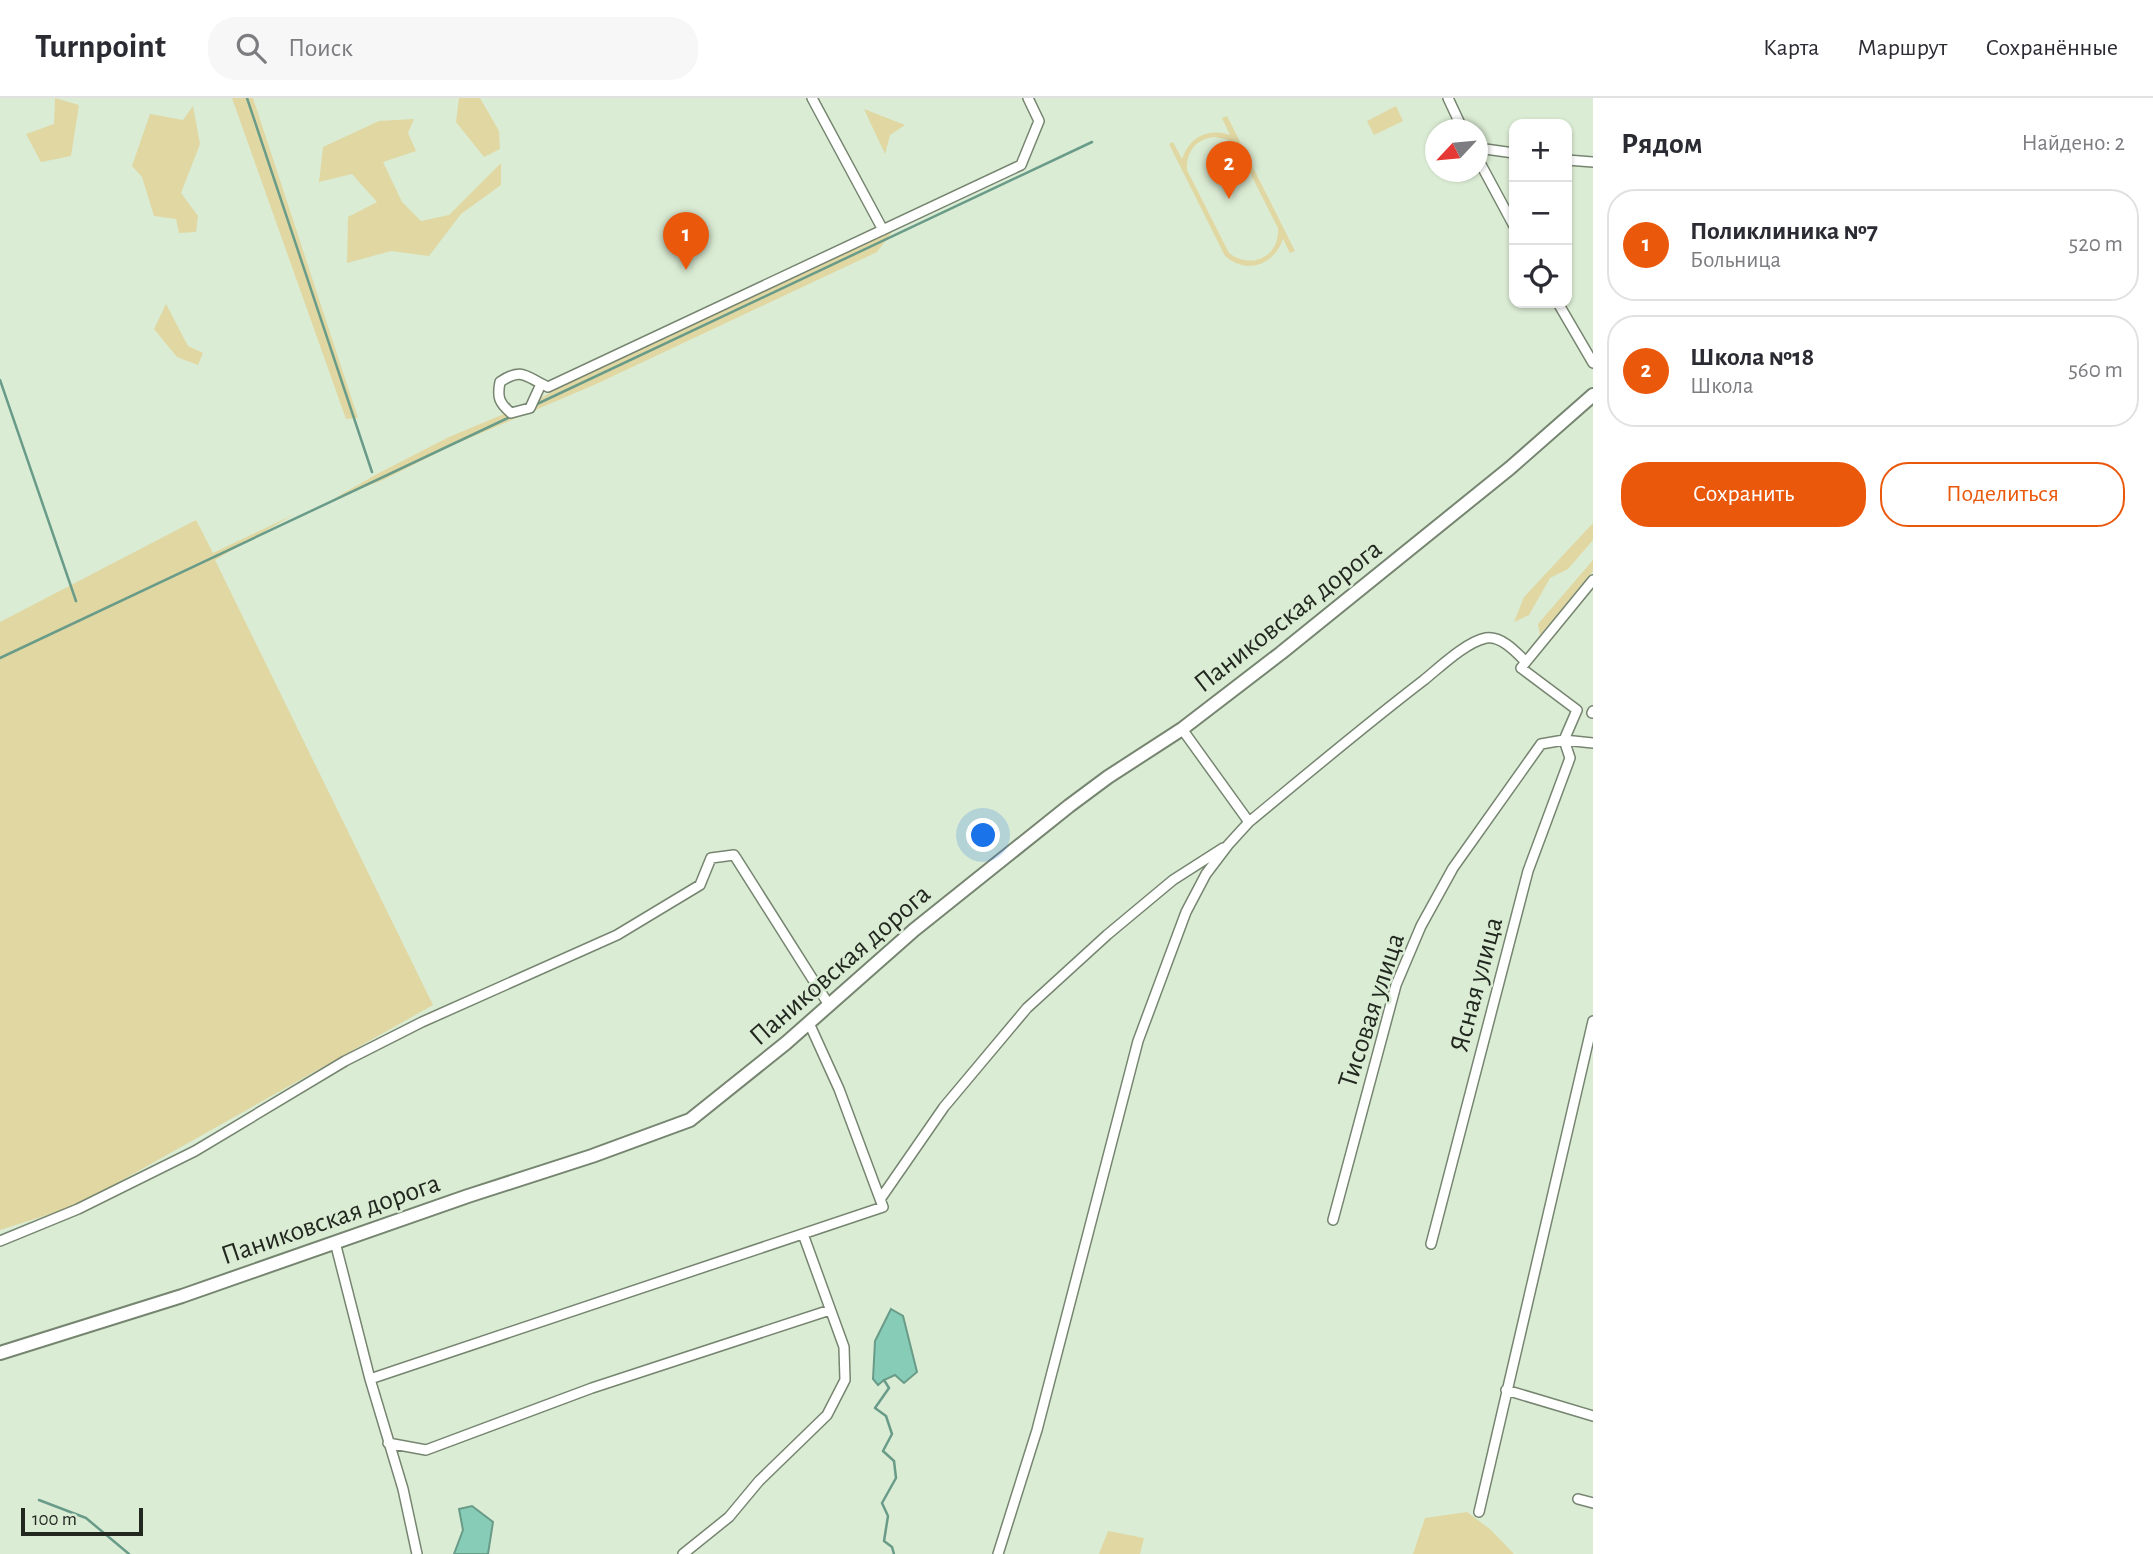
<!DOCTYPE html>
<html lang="ru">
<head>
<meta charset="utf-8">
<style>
	:root { --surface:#fff; --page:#f7f7f7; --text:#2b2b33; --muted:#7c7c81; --line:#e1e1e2; --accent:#ea580c }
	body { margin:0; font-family:"Alegreya Sans",sans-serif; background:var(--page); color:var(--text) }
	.controls { position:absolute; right:21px; top:21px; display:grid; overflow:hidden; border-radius:14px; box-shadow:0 2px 5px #0004 }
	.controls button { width:63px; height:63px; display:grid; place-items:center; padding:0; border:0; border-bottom:2px solid var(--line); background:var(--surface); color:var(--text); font:35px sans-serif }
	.compass { position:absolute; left:1425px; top:21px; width:63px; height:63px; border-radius:50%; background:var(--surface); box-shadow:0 2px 5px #0004; rotate:244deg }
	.scale { position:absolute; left:21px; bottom:18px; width:122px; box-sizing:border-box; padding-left:7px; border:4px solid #222820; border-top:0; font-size:19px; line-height:24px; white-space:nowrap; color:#222820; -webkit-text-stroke:5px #dbecd4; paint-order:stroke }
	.you { position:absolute; left:984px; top:738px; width:24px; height:24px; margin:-18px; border:5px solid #fff; border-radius:50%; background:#1a73e8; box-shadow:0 0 0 10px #1a73e833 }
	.badge { display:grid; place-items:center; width:46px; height:46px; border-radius:50%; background:var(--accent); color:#fff; font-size:23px; font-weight:700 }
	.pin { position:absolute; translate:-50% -58px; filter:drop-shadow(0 2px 4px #0008) }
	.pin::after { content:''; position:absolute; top:37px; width:24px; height:21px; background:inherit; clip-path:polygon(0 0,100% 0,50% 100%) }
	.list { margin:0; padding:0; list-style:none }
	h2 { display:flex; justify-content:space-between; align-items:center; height:91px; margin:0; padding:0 28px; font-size:30px }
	h2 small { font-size:23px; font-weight:400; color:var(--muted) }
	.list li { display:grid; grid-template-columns:46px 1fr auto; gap:21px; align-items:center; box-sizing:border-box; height:112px; margin:0 14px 14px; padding:0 14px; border:2px solid var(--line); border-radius:28px }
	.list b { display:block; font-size:26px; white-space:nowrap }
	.list p { margin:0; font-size:23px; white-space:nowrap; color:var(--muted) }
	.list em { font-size:23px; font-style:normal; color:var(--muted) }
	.actions { display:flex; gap:14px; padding:21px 28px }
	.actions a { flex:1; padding:16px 0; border:2px solid var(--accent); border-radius:28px; text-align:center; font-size:24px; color:var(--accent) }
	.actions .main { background:var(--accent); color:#fff }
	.icon { flex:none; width:38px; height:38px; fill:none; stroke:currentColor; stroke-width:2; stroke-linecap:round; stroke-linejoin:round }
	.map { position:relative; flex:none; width:1593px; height:1456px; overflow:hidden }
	header { display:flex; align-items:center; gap:42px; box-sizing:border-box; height:98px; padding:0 35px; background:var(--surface); border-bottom:2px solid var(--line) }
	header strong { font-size:33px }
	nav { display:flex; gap:38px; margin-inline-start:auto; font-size:24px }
	.search { width:490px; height:63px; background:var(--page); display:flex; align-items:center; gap:18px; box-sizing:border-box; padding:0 24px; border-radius:28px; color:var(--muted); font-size:26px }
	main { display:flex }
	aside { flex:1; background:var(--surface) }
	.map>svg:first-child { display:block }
	.green { fill:#e0d7a2; fill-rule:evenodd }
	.water { fill:#87ccb6; stroke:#699b89; stroke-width:2 }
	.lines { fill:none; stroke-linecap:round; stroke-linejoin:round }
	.stream { stroke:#699b89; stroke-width:2.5 }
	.street-casing { stroke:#768570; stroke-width:12 }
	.secondary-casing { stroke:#768570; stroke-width:16 }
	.street { stroke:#fff; stroke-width:9 }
	.secondary { stroke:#fff; stroke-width:12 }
	.labels { text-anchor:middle; stroke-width:5; stroke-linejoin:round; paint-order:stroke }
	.street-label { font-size:28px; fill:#222820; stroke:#dbecd4 }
</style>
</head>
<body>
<header>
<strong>Turnpoint</strong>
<div class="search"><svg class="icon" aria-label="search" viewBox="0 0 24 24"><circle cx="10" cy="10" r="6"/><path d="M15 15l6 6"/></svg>Поиск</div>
<nav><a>Карта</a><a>Маршрут</a><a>Сохранённые</a></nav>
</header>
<main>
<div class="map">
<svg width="1593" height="1456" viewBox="0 0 1593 1456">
	<rect width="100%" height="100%" fill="#dbecd4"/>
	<!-- green -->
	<path class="green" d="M 55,0 L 79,7 L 71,58 L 41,64 L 26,36 L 54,26 Z
		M 232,0 L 253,0 L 358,320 L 346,321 Z
		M 459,0 L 480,0 L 499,33 L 500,51 L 484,59 L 456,24 Z
		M 193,8 L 200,46 L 181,95 L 198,118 L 196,134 L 179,135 L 176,121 L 154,118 L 142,79 L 132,68 L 150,16 L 183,22 Z
		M 1396,8 L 1403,23 L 1374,37 L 1367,23 Z
		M 864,11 L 905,27 L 890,37 L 885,56 Z
		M 1227,18 L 1295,153 L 1290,155 L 1283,141 C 1274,167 1247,177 1225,158 L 1169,46 L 1173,44 L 1182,61 C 1190,38 1208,30 1230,37 L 1222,20 ZM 1214,39 L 1226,41 L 1236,47 L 1278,130 C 1280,159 1251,172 1229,155 L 1187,72 C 1186,54 1196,41 1214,39 Z
		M 414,21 L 408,35 L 416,53 L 383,64 L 402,104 L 421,123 L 449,117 L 501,65 L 501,87 L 461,116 L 429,158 L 391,153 L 347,165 L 348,119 L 377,104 L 352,76 L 319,84 L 323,49 L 379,23 Z
		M 896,129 L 877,154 L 594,287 L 453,347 L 383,382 L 335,400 L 377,376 L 449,339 L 535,303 L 605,265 Z
		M 166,206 L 188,248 L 203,255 L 198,267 L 177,259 L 154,231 Z
		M 295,416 L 215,462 L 433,907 L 78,1107 L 0,1132 L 0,524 L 196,422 L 213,455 Z
		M 1593,425 L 1593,442 L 1568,471 L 1550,480 L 1529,517 L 1514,524 L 1524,499 Z
		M 1593,462 L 1593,473 L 1540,537 L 1538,526 Z
		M 1467,1414 L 1491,1432 L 1514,1456 L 1413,1456 L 1425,1420 Z
		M 1108,1433 L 1144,1440 L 1140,1456 L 1099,1456 Z"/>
	<!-- water -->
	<path class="water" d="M 891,1211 L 903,1218 L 917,1274 L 904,1285 L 895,1277 L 884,1282 L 878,1287 L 873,1281 L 875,1243 Z
		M 472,1408 L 493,1424 L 488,1456 L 454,1456 L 463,1432 L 459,1411 Z"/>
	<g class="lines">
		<!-- stream -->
		<path class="stream" d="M 247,0 L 372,374
			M 0,282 L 76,503
			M 535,307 L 1092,44
			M 0,560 L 510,319
			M 884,1282 L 889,1290 L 875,1310 L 886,1318 L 892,1336 L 883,1353 L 894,1363 L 896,1380 L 882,1405 L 888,1418 L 884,1443 L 892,1449 L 894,1456
			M 39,1402 L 86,1420 L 129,1456"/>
		<defs>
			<path id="street" d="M 812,0 L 883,132
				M 1448,0 L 1463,32
				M 1478,50 L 1514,55
				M 1478,61 L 1514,128
				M 1567,62 L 1593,64
				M 1558,205 L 1593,265
				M 541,286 L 530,310 L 511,315 C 499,305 497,299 500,284 C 523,268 527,280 548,289 L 1021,67 L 1039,23 L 1028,0
				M 1593,482 L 1521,570 L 1577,612 L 1564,642 L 1593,645
				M 1592,615 L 1593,613
				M 1249,724 C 1307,676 1364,628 1424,582 C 1440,569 1466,544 1486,540 C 1502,538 1516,554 1526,564
				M 881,1100 L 944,1009 L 1027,910 L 1107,837 L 1173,782 L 1223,750
				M 1333,1122 L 1396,887 L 1421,828 L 1453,770 L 1541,646 L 1564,642 L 1570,660 L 1528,773 L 1431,1146
				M 0,1143 L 78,1111 L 195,1053 L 345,963 L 422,924 L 617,837 L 700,787 L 711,760 L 734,757 L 736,760 L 829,907
				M 335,1144 L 370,1281 L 403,1391 L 417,1456
				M 370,1281 L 883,1109 L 839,991 L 809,925
				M 1506,1292 L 1593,1318
				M 388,1345 L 426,1352 L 592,1290 L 830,1212
				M 1578,1401 L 1593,1405
				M 1479,1414 L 1593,923
				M 683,1456 L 729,1419 L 759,1383 L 827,1317 L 845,1282 L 844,1249 L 803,1136
				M 998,1456 L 1037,1332 L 1138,943 L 1186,814 L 1206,776 L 1228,747 L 1249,724 L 1182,631"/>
			<path id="secondary" d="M 0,1255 L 182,1198 L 468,1098 L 592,1058 L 690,1022 L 786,945 L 914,832 L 1069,708 L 1108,679 L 1182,631 L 1281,555 L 1510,370 L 1593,297"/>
		</defs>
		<!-- street casing -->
		<use href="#street" class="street-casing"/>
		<!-- secondary casing -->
		<use href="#secondary" class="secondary-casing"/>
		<!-- street -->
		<use href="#street" class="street"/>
		<!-- secondary -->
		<use href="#secondary" class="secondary"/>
	</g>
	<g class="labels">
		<!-- street labels -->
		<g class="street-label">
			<text transform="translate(1287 517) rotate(-38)" y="10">Паниковская дорога</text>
			<text transform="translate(839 866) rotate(-41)" y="10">Паниковская дорога</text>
			<text transform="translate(1475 886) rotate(-75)" y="10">Ясная улица</text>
			<text transform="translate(1370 912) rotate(-72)" y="10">Тисовая улица</text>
			<text transform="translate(330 1120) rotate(-19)" y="10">Паниковская дорога</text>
		</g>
	</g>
</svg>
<div class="controls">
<button>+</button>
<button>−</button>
<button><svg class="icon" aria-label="locate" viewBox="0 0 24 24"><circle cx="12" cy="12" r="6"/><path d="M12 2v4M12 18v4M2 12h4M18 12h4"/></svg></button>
</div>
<svg class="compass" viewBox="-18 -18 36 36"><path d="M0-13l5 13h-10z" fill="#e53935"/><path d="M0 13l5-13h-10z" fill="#7c7c81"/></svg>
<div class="scale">100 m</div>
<div class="you"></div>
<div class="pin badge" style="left:686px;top:172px">1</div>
<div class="pin badge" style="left:1229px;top:101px">2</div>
</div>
<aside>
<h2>Рядом<small>Найдено: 2</small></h2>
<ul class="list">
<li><span class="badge">1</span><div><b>Поликлиника №7</b><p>Больница</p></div><em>520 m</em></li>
<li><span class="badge">2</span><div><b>Школа №18</b><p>Школа</p></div><em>560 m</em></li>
</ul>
<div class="actions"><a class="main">Сохранить</a><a>Поделиться</a></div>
</aside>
</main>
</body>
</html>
